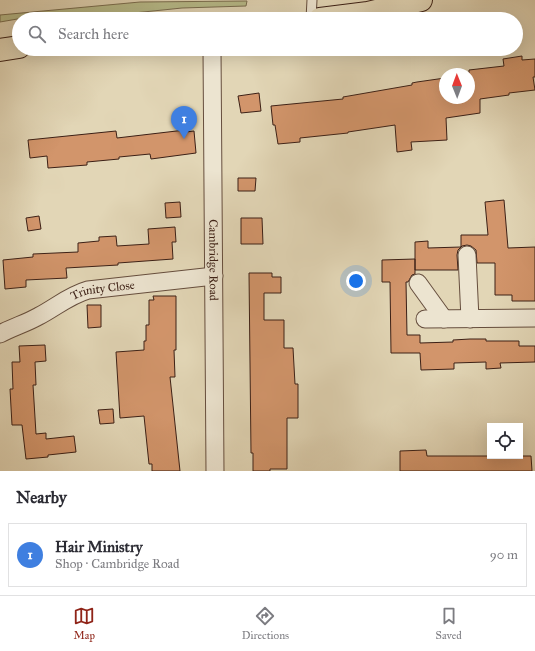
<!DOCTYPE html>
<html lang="en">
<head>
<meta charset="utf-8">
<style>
	:root { --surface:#fff; --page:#f7f7f7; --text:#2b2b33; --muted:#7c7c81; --line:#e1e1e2; --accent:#8f2418 }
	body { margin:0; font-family:"IM FELL Great Primer",serif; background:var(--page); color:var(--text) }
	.controls { position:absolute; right:12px; bottom:12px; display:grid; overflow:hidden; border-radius:0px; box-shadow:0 4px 16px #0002 }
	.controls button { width:36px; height:36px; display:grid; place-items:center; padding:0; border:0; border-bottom:1px solid var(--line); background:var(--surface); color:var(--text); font:20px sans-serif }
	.compass { position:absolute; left:439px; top:68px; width:36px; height:36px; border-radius:50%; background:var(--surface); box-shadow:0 4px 16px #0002; rotate:359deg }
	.you { position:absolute; left:356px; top:281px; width:14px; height:14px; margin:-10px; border:3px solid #fff; border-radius:50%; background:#1a73e8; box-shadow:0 0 0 6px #1a73e833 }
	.badge { display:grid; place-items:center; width:26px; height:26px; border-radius:50%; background:var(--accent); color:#fff; font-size:13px; font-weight:700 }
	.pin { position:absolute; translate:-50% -33px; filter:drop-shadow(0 1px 2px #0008) }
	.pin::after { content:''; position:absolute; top:21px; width:14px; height:12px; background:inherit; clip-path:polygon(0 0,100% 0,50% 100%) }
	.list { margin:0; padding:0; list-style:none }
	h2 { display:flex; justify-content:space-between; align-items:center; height:52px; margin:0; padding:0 16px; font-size:17px }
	h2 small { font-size:13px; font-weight:400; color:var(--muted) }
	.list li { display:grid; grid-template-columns:26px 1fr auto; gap:12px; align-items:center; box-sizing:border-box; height:64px; margin:0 8px 8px; padding:0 8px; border:1px solid var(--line); border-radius:0px }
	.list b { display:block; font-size:15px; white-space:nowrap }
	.list p { margin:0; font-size:13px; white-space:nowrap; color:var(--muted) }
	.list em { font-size:13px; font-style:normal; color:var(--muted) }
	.icon { flex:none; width:22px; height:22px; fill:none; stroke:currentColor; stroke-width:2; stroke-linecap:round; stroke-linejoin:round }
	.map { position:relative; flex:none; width:535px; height:471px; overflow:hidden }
	.search { position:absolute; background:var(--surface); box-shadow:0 4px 16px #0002; left:12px; right:12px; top:12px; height:44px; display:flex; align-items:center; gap:10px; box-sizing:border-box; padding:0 14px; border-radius:22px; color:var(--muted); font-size:15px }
	.sheet { height:124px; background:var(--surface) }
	nav { display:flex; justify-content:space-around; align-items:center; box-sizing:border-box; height:56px; border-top:1px solid var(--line); background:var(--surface); font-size:11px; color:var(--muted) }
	nav a { display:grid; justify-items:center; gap:2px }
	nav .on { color:var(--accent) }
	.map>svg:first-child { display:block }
	.green { fill:#b8bc8b; stroke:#7a6e50 }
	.building { fill:#d2956b; stroke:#3c2016 }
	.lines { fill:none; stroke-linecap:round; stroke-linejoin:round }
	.service-casing { stroke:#664e3e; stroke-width:11 }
	.minor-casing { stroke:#664e3e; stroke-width:19 }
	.primary-casing { stroke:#3c2016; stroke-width:24 }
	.service { stroke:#ece4d0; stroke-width:9 }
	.minor { stroke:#ece4d0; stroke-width:17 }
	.primary { stroke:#e2d6b6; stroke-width:22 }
	.labels { text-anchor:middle; stroke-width:3; stroke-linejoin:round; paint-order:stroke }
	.street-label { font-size:12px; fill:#3c2016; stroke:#ece4d0 }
</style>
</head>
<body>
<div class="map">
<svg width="535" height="471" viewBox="0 0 535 471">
	<rect width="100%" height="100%" fill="#e2d6b6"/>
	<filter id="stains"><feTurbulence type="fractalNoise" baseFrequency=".005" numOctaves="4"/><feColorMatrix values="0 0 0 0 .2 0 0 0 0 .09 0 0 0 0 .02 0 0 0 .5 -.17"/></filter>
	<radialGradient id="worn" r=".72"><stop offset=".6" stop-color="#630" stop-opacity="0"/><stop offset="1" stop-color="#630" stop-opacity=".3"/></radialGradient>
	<!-- green -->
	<path class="green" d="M 247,1 L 246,6 L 182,8 L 95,17 L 52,13 L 0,22 L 0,15 L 140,2 Z"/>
	<!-- building -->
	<path class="building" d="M 522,56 L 522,60 L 535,59 L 535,77 L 533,77 L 535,90 L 509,93 L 509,95 L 480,99 L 480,113 L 446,118 L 447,140 L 411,142 L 412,150 L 397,152 L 395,125 L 348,132 L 348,133 L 300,138 L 300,142 L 278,144 L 275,125 L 273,125 L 271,106 L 343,99 L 343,97 L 412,85 L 412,83 L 417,82 L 445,78 L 445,98 L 469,98 L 469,70 L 504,66 L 503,59 Z
		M 259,93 L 261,111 L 241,113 L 238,96 Z
		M 185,130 L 186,132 L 194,131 L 196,153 L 151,159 L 150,154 L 119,157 L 119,159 L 87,162 L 87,165 L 48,168 L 47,156 L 30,158 L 28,140 L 116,131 L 117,138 Z
		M 238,178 L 256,178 L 255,191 L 238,191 Z
		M 504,200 L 508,248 L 535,247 L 535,301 L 512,301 L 512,295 L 495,295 L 495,263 L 477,263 L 476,250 L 471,246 L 467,245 L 462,246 L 458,250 L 457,255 L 458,270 L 415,270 L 415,242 L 428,241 L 428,248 L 461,247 L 461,235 L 488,235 L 485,202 Z
		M 180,202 L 181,217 L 166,218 L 165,203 Z
		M 39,216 L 41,229 L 28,231 L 26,218 Z
		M 241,218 L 262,218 L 263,244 L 241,244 Z
		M 175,227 L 176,242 L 172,242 L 173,259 L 118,263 L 118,265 L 66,268 L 67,278 L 26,280 L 26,287 L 5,289 L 3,260 L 33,257 L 33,254 L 78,252 L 78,243 L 99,241 L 99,237 L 116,236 L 117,246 L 149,244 L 148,229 Z
		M 415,259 L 415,274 L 412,275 L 408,282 L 406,282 L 407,335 L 420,335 L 420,343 L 453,342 L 453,340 L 470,339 L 486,339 L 486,341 L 519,341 L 519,346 L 535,346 L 535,362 L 500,363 L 501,368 L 486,369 L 486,362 L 454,363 L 454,369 L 421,370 L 420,353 L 391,353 L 390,282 L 382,282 L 382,260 Z
		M 249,273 L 272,273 L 272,277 L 281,277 L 281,293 L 264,293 L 264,320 L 284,320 L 284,348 L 293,348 L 295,384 L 298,384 L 298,418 L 287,418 L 287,469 L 270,469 L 270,471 L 253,471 L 253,453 L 251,453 Z
		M 153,296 L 176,296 L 176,350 L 174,350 L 175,377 L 170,377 L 180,471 L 152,471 L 152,464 L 149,464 L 144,416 L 120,418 L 116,352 L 144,350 L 144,341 L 146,341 L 146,325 L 149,325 L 149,300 L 154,300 Z
		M 87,305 L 101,305 L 101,327 L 88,328 Z
		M 45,345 L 46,361 L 35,362 L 36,385 L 33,385 L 36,434 L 46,433 L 46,439 L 74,436 L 76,452 L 48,455 L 48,457 L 26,459 L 22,425 L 12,425 L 10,389 L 13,389 L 12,362 L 20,362 L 19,346 Z
		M 113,409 L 114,423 L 100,424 L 98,410 Z
		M 426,450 L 427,456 L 531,456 L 532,471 L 400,471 L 400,451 Z"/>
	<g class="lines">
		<defs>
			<path id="service" d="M 311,19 L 312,0"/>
			<g id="minor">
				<path id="s1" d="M 212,49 L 215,471"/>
				<path d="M 467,255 L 470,319"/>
				<path d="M 418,283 L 444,319"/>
				<path d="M 425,319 L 535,318"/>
				<path id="s2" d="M 0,334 C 13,327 27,323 39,316 C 56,307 70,295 88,290 L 214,276"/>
			</g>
			<path id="primary" d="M 320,19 L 368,13 L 421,0
				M 0,50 L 19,47"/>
		</defs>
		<!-- service casing -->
		<use href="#service" class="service-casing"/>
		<!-- minor casing -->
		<use href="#minor" class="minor-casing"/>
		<!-- primary casing -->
		<use href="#primary" class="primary-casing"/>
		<!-- service -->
		<use href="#service" class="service"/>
		<!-- minor -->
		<use href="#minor" class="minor"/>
		<!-- primary -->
		<use href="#primary" class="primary"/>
	</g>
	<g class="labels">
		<!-- street labels -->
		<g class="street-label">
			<text dy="4" stroke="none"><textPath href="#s1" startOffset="211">Cambridge Road</textPath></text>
			<text dy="4" stroke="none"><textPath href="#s2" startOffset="113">Trinity Close</textPath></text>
		</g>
	</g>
	<rect width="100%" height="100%" filter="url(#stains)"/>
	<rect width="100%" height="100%" fill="url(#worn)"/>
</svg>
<div class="controls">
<button><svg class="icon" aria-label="locate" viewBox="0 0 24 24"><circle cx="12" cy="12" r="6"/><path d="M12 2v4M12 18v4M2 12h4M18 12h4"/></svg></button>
</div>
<svg class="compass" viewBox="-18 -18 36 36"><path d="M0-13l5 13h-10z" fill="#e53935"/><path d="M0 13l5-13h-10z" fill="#7c7c81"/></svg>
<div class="you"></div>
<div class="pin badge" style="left:184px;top:139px;background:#3f7fe0">1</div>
<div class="search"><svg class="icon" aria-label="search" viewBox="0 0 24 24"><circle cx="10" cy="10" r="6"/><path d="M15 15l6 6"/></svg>Search here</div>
</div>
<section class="sheet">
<h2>Nearby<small></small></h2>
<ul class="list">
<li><span class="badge" style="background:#3f7fe0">1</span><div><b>Hair Ministry</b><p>Shop · Cambridge Road</p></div><em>90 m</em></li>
</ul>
</section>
<nav>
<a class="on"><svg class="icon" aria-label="map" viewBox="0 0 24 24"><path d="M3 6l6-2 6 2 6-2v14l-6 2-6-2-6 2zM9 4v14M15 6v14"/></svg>Map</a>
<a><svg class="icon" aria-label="directions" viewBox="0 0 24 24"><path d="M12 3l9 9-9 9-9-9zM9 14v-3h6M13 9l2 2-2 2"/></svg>Directions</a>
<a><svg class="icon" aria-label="saved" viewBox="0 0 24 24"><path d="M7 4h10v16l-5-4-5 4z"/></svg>Saved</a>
</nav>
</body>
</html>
